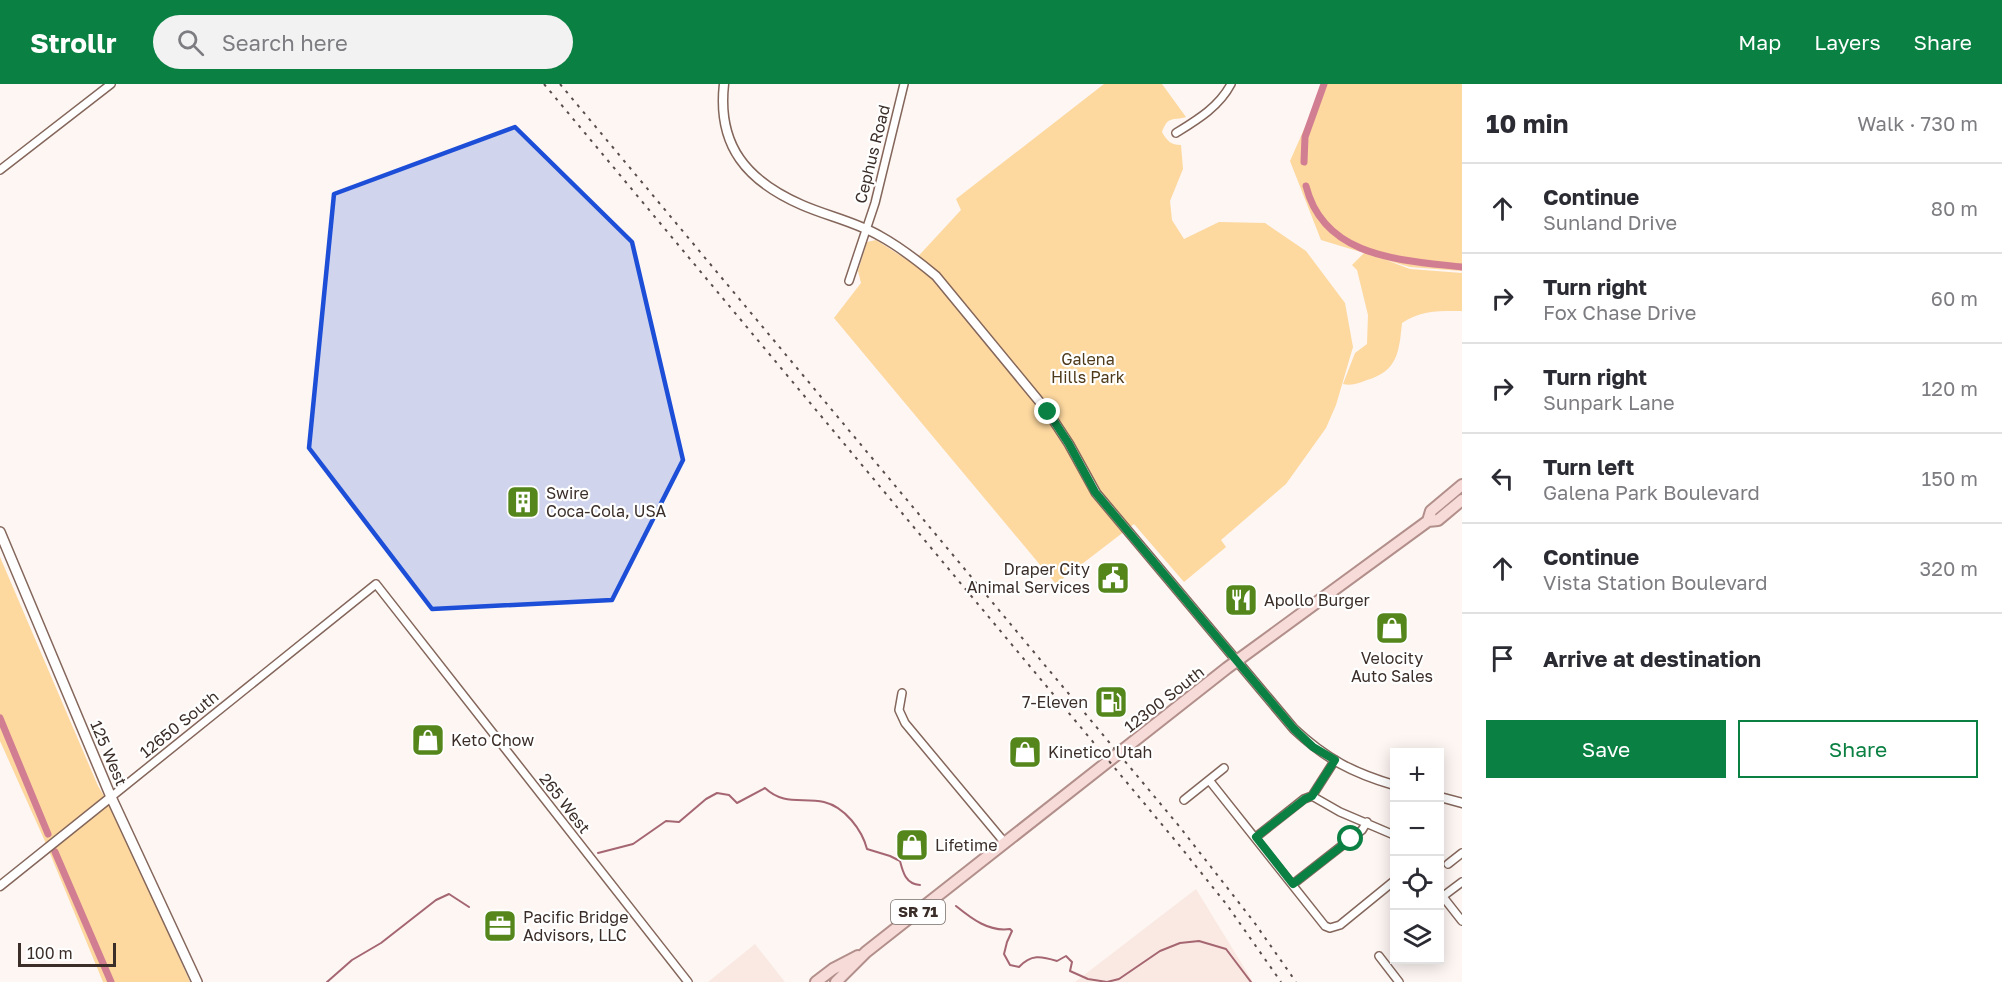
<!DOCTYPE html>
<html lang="en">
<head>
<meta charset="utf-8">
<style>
	:root { --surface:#fff; --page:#f2f2f3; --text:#2b2b33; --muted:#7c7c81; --line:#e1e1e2; --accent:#0b8043 }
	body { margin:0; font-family:"Golos Text",sans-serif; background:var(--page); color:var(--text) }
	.controls { position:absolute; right:18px; bottom:18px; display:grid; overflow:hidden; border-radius:0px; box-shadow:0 3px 15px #0003 }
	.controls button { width:54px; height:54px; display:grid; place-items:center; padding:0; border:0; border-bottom:2px solid var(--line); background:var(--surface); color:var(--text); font:30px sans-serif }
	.scale { position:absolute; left:18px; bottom:15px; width:98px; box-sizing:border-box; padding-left:6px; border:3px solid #3b2e29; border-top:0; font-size:16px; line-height:21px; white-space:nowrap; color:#3b2e29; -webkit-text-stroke:4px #fff; paint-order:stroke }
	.stop { position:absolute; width:18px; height:18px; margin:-14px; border:4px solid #0b8043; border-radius:50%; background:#fff }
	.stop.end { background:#0b8043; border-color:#fff; box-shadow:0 2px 6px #0008 }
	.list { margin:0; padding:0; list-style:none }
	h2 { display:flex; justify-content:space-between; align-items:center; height:78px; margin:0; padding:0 24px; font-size:26px }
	h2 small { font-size:20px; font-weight:400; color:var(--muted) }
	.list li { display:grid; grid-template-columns:39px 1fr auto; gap:18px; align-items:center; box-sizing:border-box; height:90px; padding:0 24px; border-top:2px solid var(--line) }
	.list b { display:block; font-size:22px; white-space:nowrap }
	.list p { margin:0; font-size:20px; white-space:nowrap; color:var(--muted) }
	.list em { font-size:20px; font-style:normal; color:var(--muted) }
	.actions { display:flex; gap:12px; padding:18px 24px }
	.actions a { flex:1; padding:14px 0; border:2px solid var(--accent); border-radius:0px; text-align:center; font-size:21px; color:var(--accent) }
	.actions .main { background:var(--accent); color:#fff }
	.icon { flex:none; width:33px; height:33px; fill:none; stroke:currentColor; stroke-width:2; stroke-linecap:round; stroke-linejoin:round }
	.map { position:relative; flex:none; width:1462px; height:898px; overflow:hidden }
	header { display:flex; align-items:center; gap:36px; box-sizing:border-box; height:84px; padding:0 30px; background:var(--accent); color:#fff }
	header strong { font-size:28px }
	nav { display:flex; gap:33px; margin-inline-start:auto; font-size:21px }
	.search { width:420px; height:54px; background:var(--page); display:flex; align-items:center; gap:15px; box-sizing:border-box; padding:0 21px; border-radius:33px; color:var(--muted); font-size:22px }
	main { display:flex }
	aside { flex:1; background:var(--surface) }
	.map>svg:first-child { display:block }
	.built { fill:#fae9e2 }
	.green { fill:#fdd89f }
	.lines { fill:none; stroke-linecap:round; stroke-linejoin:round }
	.stream { stroke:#a56672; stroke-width:2 }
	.canal { stroke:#d27e92; stroke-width:7 }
	.minor-casing { stroke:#84665b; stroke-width:10 }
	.tertiary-casing { stroke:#84665b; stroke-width:11 }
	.secondary-casing { stroke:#84665b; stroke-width:12 }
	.primary-casing { stroke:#b28f8a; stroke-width:14 }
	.minor { stroke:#fff; stroke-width:7 }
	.tertiary { stroke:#fff; stroke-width:8 }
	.secondary { stroke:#fff; stroke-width:9 }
	.primary { stroke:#f7dbd9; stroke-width:10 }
	.rail { stroke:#5a4e4a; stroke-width:2; stroke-dasharray:3 6; stroke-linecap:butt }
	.route { stroke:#0b8043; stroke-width:8 }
	.marked { fill:#1d4ed8; fill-opacity:0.2; stroke:#1d4ed8; stroke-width:4.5; stroke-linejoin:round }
	.labels { text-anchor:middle; stroke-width:4.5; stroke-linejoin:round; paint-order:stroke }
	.shield { fill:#fff; stroke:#766d69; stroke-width:1.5 }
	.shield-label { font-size:15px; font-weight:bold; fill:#3b2e29 }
	.street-label { font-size:16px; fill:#3b2e29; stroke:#fff }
	.park-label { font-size:16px; fill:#4f3b1b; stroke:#fff }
	.poi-label { font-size:16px; fill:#3b2e29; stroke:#fff; text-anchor:start }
</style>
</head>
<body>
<header>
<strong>Strollr</strong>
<div class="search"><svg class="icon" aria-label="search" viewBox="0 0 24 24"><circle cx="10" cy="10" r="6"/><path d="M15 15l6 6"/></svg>Search here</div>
<nav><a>Map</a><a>Layers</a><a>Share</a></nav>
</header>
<main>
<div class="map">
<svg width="1462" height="898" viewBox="0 0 1462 898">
	<rect width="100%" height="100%" fill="#fdf6f3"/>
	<!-- built -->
	<path class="built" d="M 1196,805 L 1253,898 L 1075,898 Z
		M 755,860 L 785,898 L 708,898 Z"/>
	<!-- green -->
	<path class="green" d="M 1104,0 L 1162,0 L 1186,33 C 1173,37 1168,31 1162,48 C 1167,57 1171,61 1181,61 L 1183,85 L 1170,117 L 1172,136 L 1184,155 L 1219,138 L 1265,139 L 1306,167 L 1345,219 L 1353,263 L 1336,321 L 1326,344 L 1286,400 L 1221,456 L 1226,463 L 1184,498 L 1134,440 L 1056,500 L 834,234 L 861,199 L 858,187 L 867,158 L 876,156 L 912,179 L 961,126 L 956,115 Z
		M 1324,0 L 1462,0 L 1462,187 L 1410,183 L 1386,176 L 1410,185 L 1462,189 L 1462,227 C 1439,227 1421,226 1402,239 C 1399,267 1398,287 1367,296 C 1359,299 1352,302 1343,300 L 1355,269 L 1367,260 L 1368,231 L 1357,186 L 1352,181 L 1364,169 L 1321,156 L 1290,77 Z
		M 0,473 L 98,702 L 117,733 L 190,898 L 103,898 L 44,755 L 0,657 Z"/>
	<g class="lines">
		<!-- stream -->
		<path class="stream" d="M 598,769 L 633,760 L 666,737 L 679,738 L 706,715 L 717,709 L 729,711 L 737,719 L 765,704 C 784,722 803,713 824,718 C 845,723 862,746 867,765 L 890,772 L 900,777 C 903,789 906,800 920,801
			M 956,822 C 972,835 989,848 1010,845 L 1012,847 L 1007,858 L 1004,870 L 1010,881 L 1019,883 C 1031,870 1041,872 1057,877 L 1066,872 L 1072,878 L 1070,887 L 1088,895 L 1107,898 L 1119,895 L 1160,867 L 1180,859 L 1199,857 L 1226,865 L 1251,898
			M 327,898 L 352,876 L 381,859 L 436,816 L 449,810 L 469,823"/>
		<!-- canal -->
		<path class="canal" d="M 1304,78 L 1305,53 L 1324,0
			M 1306,102 C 1324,174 1401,176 1462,183
			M 0,634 L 48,750
			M 55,768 L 111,898"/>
		<defs>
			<path id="minor" d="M 1176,49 C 1197,36 1219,23 1231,0
				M 0,86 L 111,0
				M 849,197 L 875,119 L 904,0
				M 902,609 L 899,626 L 905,639 L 1005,759
				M 1209,696 L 1325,842 L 1330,844 L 1340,841 L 1394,797
				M 1312,712 L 1340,728 L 1394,751
				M 111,713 L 376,500 L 688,898
				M 1184,716 L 1224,684
				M 1256,753 L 1304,715 L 1312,712 L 1335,676
				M 1448,780 L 1462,769
				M 1293,800 L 1362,746 L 1367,738
				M 1440,809 L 1462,837
				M 1442,813 L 1462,798
				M 1379,872 L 1399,898"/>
			<path id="tertiary" d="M 724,0 C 717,62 747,97 802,121 C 827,132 856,138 880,152 C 900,163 918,177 936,192 L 1048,328 L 1069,360 L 1096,409 L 1294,645 C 1326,675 1353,689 1394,701
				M 1440,713 L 1462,719
				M 0,802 L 111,713"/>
			<path id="secondary" d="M 0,448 L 111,713 L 197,898"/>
			<path id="primary" d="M 1428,437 L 1431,427 L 1462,401
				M 816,898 L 833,885 L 858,872
				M 836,898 L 866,868 L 1227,584 L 1428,437 L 1438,436 L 1462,416"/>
		</defs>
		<!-- minor casing -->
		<use href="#minor" class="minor-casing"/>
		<!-- tertiary casing -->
		<use href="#tertiary" class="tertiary-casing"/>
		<!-- secondary casing -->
		<use href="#secondary" class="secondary-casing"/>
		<!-- primary casing -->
		<use href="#primary" class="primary-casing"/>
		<!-- minor -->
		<use href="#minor" class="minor"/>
		<!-- tertiary -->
		<use href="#tertiary" class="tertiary"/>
		<!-- secondary -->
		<use href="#secondary" class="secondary"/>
		<!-- primary -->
		<use href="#primary" class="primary"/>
		<!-- rail -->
		<path class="rail" d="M 544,0 L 1179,761 L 1227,821 L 1281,898
			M 560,0 L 1179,742 L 1254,838 L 1296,898"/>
	</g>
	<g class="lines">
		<!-- route -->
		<path class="route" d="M 1048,328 L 1069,360 L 1095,408 L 1294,645 L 1313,663 L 1335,676 L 1312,712 L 1305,715 L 1256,753 L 1293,800 L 1351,755"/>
	</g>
	<!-- marked area -->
	<path class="marked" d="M 515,43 L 632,158 L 683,376 L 612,516 L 432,525 L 309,364 L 334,110 Z"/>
	<!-- icons -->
	<defs>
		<symbol id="building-square" viewBox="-11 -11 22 22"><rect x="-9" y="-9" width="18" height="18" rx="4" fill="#54861b" stroke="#fff"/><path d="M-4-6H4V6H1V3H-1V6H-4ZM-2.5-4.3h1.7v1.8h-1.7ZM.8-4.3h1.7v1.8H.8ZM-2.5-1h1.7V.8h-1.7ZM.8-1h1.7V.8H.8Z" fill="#fff"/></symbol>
		<symbol id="civic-square" viewBox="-11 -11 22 22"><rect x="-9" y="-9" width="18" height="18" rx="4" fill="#54861b" stroke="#fff"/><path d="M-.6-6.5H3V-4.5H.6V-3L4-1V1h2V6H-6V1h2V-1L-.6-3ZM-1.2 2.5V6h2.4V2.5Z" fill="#fff"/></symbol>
		<symbol id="restaurant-square" viewBox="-11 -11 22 22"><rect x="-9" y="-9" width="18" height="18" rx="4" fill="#54861b" stroke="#fff"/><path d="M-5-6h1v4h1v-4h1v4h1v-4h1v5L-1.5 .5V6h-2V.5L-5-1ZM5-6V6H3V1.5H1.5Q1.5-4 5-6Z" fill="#fff"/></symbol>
		<symbol id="shop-square" viewBox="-11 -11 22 22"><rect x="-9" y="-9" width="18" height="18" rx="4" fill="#54861b" stroke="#fff"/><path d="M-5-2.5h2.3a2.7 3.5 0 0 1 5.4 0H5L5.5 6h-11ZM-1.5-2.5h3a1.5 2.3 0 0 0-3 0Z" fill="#fff"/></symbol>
		<symbol id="fuel-square" viewBox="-11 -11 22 22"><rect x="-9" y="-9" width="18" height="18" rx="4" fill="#54861b" stroke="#fff"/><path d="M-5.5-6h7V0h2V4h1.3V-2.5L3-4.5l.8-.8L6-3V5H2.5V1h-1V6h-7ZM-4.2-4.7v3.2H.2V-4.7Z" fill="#fff"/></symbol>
		<symbol id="office-square" viewBox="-11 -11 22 22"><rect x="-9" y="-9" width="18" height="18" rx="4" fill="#54861b" stroke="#fff"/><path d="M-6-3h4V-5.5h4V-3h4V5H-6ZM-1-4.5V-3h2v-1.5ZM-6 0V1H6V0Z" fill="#fff"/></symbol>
	</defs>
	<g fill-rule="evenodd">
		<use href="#building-square" x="504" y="399" width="38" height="38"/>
		<use href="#civic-square" x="1094" y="475" width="38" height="38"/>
		<use href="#restaurant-square" x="1222" y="497" width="38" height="38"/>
		<use href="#shop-square" x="1373" y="525" width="38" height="38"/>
		<use href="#fuel-square" x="1092" y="599" width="38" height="38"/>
		<use href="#shop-square" x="409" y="637" width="38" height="38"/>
		<use href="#shop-square" x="1006" y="649" width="38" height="38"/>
		<use href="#shop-square" x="893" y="742" width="38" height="38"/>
		<use href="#office-square" x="481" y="823" width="38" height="38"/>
	</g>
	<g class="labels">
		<!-- shield labels -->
		<rect class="shield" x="891" y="816" width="54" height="24" rx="4.5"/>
		<g class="shield-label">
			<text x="918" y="833">SR 71</text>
		</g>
		<!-- street labels -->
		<g class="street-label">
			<text transform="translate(872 70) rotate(-76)" y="6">Cephus Road</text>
			<text transform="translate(1164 615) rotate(-38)" y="6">12300 South</text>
			<text transform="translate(179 640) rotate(-39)" y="6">12650 South</text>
			<text transform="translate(109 669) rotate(67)" y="6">125 West</text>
			<text transform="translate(565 719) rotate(52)" y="6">265 West</text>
		</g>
		<!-- park labels -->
		<g class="park-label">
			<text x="1088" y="281">Galena<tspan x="1088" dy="18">Hills Park</tspan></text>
		</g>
		<!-- poi labels -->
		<g class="poi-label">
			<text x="546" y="415">Swire<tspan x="546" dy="18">Coca-Cola, USA</tspan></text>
			<text x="1090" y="491" text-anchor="end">Draper City<tspan x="1090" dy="18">Animal Services</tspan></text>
			<text x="1264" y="522">Apollo Burger</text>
			<text x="1392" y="580" text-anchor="middle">Velocity<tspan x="1392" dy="18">Auto Sales</tspan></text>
			<text x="1088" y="624" text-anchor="end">7-Eleven</text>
			<text x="451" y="662">Keto Chow</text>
			<text x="1048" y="674">Kinetico Utah</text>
			<text x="935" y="767">Lifetime</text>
			<text x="523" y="839">Pacific Bridge<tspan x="523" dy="18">Advisors, LLC</tspan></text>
		</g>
	</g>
</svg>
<div class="controls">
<button>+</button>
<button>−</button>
<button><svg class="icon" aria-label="locate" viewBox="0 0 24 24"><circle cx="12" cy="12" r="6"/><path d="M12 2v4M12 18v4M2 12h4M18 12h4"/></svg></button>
<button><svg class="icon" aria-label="layers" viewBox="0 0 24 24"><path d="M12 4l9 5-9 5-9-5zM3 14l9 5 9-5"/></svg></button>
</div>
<div class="scale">100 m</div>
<div class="stop" style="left:1351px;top:755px"></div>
<div class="stop end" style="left:1048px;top:328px"></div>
</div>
<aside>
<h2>10 min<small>Walk · 730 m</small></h2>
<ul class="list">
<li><svg class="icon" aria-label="ahead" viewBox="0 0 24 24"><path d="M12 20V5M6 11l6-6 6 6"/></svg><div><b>Continue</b><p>Sunland Drive</p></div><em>80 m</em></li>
<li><svg class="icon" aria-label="right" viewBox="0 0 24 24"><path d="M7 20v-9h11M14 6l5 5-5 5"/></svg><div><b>Turn right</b><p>Fox Chase Drive</p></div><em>60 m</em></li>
<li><svg class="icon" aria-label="right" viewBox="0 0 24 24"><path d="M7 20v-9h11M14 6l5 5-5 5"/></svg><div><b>Turn right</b><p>Sunpark Lane</p></div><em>120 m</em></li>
<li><svg class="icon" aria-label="left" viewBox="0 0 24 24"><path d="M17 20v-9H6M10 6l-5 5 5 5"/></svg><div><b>Turn left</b><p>Galena Park Boulevard</p></div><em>150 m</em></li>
<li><svg class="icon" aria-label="ahead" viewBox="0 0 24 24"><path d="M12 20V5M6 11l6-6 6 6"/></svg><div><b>Continue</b><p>Vista Station Boulevard</p></div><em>320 m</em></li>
<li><svg class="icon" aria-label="arrive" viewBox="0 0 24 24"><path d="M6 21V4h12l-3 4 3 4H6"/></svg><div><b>Arrive at destination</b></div></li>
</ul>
<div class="actions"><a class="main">Save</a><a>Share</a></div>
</aside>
</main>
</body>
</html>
